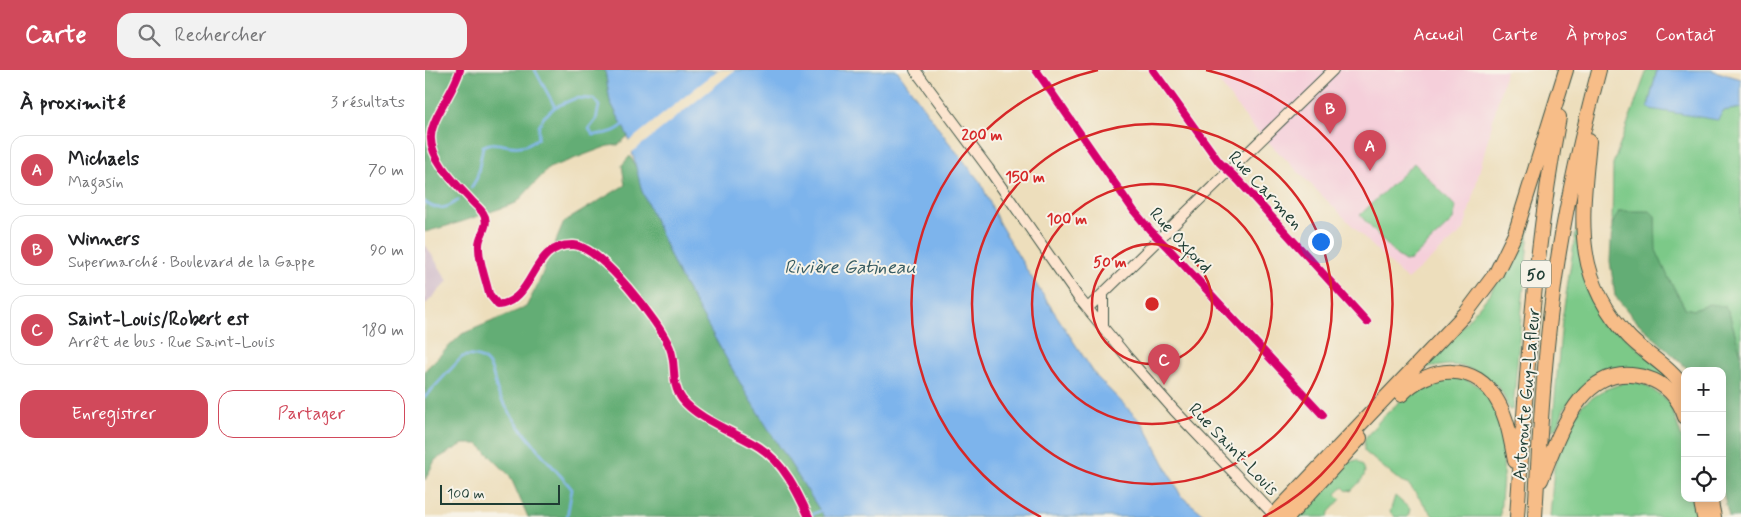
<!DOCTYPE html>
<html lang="fr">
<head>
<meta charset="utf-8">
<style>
	:root { --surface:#fff; --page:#f2f2f2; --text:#202124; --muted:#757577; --line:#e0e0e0; --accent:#d1495b }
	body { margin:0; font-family:Mynerve,sans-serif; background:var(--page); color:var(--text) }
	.controls { position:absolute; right:15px; bottom:15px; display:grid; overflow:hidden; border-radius:10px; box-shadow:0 2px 12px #0003 }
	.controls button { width:45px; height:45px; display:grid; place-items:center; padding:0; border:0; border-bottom:1px solid var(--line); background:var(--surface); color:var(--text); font:25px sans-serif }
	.scale { position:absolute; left:15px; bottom:12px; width:120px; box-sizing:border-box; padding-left:5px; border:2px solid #1f3d34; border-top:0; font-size:14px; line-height:18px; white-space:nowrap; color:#1f3d34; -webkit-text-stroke:4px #f7f3e8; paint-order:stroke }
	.you { position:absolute; left:895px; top:171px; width:18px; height:18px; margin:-12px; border:4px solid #fff; border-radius:50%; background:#1a73e8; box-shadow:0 0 0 8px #1a73e833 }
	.badge { display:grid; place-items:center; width:32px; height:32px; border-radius:50%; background:var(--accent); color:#fff; font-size:16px; font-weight:700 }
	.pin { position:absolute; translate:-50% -41px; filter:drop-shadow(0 1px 2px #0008) }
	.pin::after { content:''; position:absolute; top:26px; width:18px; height:15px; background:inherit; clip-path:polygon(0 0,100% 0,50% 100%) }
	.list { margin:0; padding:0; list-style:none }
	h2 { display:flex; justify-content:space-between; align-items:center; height:65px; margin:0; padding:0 20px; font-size:21px }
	h2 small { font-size:16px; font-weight:400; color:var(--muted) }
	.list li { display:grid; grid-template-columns:32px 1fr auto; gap:15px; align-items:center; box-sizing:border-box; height:70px; margin:0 10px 10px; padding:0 10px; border:1px solid var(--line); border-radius:15px }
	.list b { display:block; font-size:19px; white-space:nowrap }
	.list p { margin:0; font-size:16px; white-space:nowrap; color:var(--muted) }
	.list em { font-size:16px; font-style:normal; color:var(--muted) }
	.actions { display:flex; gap:10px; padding:15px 20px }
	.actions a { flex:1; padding:11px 0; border:1px solid var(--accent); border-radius:15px; text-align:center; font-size:18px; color:var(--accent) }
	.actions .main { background:var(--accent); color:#fff }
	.icon { flex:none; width:28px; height:28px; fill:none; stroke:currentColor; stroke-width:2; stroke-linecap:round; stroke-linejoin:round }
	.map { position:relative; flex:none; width:1316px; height:447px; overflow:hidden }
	header { display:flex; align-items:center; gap:30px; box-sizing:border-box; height:70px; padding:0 25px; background:var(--accent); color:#fff }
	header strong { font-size:24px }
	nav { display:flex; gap:28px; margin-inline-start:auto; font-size:18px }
	.search { width:350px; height:45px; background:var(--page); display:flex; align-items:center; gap:12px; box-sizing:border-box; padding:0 18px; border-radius:15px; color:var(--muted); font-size:19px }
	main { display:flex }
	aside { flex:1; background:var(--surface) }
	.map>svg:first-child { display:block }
	.built { fill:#f5cfda }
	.industrial { fill:#d1bdcb }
	.green { fill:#7bc988; stroke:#4d835e }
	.forest { fill:#64ad74; stroke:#427554 }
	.water { fill:#7db4ec; stroke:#4e7890 }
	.pier { fill:#eddebc }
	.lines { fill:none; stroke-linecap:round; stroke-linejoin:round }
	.stream { stroke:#7db4ec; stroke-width:2.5 }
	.street-casing { stroke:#3e5548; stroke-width:10 }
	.secondary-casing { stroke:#3e5548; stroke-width:12 }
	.highway-casing { stroke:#3e5548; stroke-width:16 }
	.street { stroke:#fff; stroke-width:8 }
	.secondary { stroke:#fce5cf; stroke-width:10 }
	.highway { stroke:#f7bd88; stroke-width:14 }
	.cycleway-casing { stroke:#f7f3e8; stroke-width:11 }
	.cycleway { stroke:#d6006c; stroke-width:8 }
	.ring { fill:none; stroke:#d62828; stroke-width:2.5 }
	.labels { text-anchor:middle; stroke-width:4; stroke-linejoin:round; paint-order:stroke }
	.shield { fill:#f7f3e8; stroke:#60746a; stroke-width:1 }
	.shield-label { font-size:16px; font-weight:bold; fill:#1f3d34 }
	.street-label { font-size:18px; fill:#1f3d34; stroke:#f7f3e8 }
	.water-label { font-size:19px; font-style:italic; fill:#365b62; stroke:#f7f3e8 }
	.centre { fill:#d62828; stroke:#f7f3e8; stroke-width:2.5 }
	.ring-label { font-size:15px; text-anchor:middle; font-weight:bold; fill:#d62828; stroke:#f7f3e8; stroke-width:4; stroke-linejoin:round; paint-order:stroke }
</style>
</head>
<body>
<header>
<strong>Carte</strong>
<div class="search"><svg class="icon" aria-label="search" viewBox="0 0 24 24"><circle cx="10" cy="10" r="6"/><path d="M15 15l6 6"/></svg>Rechercher</div>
<nav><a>Accueil</a><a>Carte</a><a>À propos</a><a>Contact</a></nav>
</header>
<main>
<aside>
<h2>À proximité<small>3 résultats</small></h2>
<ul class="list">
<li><span class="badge">A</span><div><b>Michaels</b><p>Magasin</p></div><em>70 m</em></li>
<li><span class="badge">B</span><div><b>Winners</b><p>Supermarché · Boulevard de la Gappe</p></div><em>90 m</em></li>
<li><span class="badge">C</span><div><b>Saint-Louis/Robert est</b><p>Arrêt de bus · Rue Saint-Louis</p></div><em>180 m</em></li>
</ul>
<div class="actions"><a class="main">Enregistrer</a><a>Partager</a></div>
</aside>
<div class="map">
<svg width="1316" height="447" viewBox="0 0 1316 447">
	<rect width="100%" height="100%" fill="#f7f3e8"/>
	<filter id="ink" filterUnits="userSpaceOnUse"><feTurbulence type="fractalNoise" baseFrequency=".02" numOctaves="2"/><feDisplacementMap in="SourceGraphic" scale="10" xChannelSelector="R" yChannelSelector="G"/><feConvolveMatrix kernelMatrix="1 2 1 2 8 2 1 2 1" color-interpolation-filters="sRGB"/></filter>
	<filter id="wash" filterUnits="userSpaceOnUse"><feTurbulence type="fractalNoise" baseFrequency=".0096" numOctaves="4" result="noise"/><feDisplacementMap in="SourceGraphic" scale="20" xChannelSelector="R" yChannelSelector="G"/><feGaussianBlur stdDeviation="1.12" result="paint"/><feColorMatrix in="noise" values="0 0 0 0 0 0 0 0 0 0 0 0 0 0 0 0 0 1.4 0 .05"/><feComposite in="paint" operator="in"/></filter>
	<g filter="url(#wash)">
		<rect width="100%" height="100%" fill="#eddebc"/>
		<!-- built -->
		<path class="built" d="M 785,0 L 1081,0 L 1039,160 L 982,210 L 827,56 Z"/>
		<!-- industrial -->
		<path class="industrial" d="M 0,174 L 23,211 L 0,235 Z"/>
		<!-- green -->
		<path class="green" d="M 1222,0 L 1232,0 L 1223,36 L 1298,41 L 1316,38 L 1316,284 L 1304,243 L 1284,235 L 1269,240 L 1260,238 L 1244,209 L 1230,180 L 1230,146 L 1187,155 L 1188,94 Z
			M 989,93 L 1031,137 L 1028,150 L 986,190 L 980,191 L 971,185 L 935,145 Z
			M 1104,136 L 1106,137 L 1088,339 L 1084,340 C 1081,333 1079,324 1074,318 C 1062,306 1042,295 1025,295 C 1015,295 1008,299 999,296 L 1012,286 L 1065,224 L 1090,173 Z
			M 1152,154 L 1181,249 L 1255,316 L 1260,327 L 1260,333 L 1227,305 L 1205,298 L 1182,301 L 1171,308 L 1139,338 L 1133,356 L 1127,361 L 1137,250 Z
			M 1032,305 C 1041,310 1054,314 1061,323 C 1087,357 1077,407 1075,447 L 1009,447 L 984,415 L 976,412 L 939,381 L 939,375 L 940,368 L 956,349 L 991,316 Z
			M 1203,311 L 1219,314 L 1245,332 L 1260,378 L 1260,428 L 1269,428 L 1271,447 L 1125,447 L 1129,398 L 1141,362 L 1157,335 L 1179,320 Z
			M 932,390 C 948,403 936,410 926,421 L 923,420 L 922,421 L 918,417 L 911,424 L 916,429 L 904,442 L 903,447 L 874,447 L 877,442 L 924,392 Z
			M 970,426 L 985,439 L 983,447 L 970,447 L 965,442 Z"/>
		<!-- forest -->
		<path class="forest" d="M 0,0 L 180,0 L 185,31 L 203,66 L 193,75 L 183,76 L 124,98 L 91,133 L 36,152 L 0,162 Z
			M 205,86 L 212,99 L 217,121 L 252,201 L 322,325 L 399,447 L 103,447 L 85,406 L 53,374 L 38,374 L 10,390 L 0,410 L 0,302 L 2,298 L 37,264 L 101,237 L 113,214 L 139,152 L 200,115 L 197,95 Z
			M 1194,141 L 1225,141 L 1230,146 L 1231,180 L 1244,209 L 1260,238 L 1269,240 L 1284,234 L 1299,236 L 1304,243 L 1316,284 L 1316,447 L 1304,447 L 1297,419 L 1297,301 L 1265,301 L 1211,251 L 1190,226 L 1185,191 L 1187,155 Z"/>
		<!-- water -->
		<path class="water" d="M 180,0 L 472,0 L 522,70 L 556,113 L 574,153 L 603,202 L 671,306 L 719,355 L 756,426 L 782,447 L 399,447 L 322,325 L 252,201 L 217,121 L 203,66 L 185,31 Z
			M 1232,0 L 1286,0 L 1316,9 L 1316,38 L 1298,41 L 1293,50 L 1225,39 L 1223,37 Z"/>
		<!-- pier -->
		<path class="pier" d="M 293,0 L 310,0 L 205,84 L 202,73 Z"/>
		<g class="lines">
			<!-- stream -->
			<path class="stream" d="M 110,0 L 130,37
				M 46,118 L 52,108 L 58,76 C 76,67 88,87 113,68 L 114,56 L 119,47 L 130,37 L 151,28 L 169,29 L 174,36 L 171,50 L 164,59 L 168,65 C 178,64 190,63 198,55
				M 0,132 C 11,141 23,139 33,130
				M 0,327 L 37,287 C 46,284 58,286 64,295 C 70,303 69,316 74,325 C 93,360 121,388 147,419 L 142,447
				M 381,447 L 395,441"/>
		</g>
	</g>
	<g filter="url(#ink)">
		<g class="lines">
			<defs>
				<path id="street" d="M 611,0 L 709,141 L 725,160 L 743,178 L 898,345
					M 728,0 L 794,92 L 813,110 L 942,252"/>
				<path id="secondary" d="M 490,0 L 563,98 L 653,227 L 704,289 L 749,340 L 851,447
					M 663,238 L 908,0
					M 678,256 L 678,224"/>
				<path id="highway" d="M 1164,71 C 1157,147 1146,207 1205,268 C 1223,286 1247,298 1260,320
					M 976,325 C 1004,295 1051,291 1073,332 C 1083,350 1086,371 1090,391
					M 1116,410 C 1134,365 1157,288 1222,308 C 1240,313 1254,328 1260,347
					M 1275,428 L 1279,447
					M 1285,428 L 1289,447
					M 849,445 L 1041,243 L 1071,203 L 1090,164 L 1141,0
					M 863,447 L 935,368
					M 1092,447 C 1101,313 1109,180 1134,47
					M 1110,447 C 1115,359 1120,269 1134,182 C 1144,121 1158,60 1174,0"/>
			</defs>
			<!-- street casing -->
			<use href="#street" class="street-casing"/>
			<!-- secondary casing -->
			<use href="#secondary" class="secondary-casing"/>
			<!-- highway casing -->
			<use href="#highway" class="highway-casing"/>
			<!-- street -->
			<use href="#street" class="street"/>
			<!-- secondary -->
			<use href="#secondary" class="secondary"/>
			<!-- highway -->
			<use href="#highway" class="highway"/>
			<defs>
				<path id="cycleway" d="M 35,0 C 29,22 7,47 6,66 C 4,88 31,114 45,129 C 49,134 55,138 58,143 C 66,155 54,164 54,175 C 53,191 61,209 64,224 L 73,235 C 112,230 104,173 149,175 C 176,177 235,253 245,278 C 252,295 245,313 257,329 C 272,349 312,363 334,377 C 359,393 372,421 384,447
					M 611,0 L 709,141 L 725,160 L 743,178 L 898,345
					M 728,0 L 794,92 L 813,110 L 942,252"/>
			</defs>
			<!-- cycleway casing -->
			<use href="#cycleway" class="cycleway-casing"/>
			<!-- cycleway -->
			<use href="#cycleway" class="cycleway"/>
		</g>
	</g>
	<!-- distance rings -->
	<g class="ring">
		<circle cx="727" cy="234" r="60"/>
		<circle cx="727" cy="234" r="120"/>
		<circle cx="727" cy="234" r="180"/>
		<path d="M616 447A240 240 0 0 1 673 0M781 0A240 240 0 0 1 838 447"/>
	</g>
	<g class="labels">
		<!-- shield labels -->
		<rect class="shield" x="1096" y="190.5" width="30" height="27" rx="4"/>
		<g class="shield-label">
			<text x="1111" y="210">50</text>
		</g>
		<!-- street labels -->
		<g class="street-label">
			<text transform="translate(841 120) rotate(47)" y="6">Rue Carmen</text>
			<text transform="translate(756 170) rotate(47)" y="6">Rue Oxford</text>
			<text transform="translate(1101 324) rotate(-85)" y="6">Autoroute Guy-Lafleur</text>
			<text transform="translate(809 379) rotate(46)" y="6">Rue Saint-Louis</text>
		</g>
		<!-- water labels -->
		<g class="water-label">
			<text x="425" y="203">Rivière Gatineau</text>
		</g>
	</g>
	<circle cx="727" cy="234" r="8" class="centre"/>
	<g class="ring-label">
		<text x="557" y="70">200 m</text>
		<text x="600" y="112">150 m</text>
		<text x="642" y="154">100 m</text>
		<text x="685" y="197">50 m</text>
	</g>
</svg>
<div class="controls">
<button>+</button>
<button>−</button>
<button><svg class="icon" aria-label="locate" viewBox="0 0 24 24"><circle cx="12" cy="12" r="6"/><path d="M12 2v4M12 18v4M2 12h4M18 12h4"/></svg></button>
</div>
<div class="scale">100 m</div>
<div class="you"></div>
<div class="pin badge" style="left:945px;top:101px">A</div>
<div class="pin badge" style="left:905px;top:64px">B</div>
<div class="pin badge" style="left:739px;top:315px">C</div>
</div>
</main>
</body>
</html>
